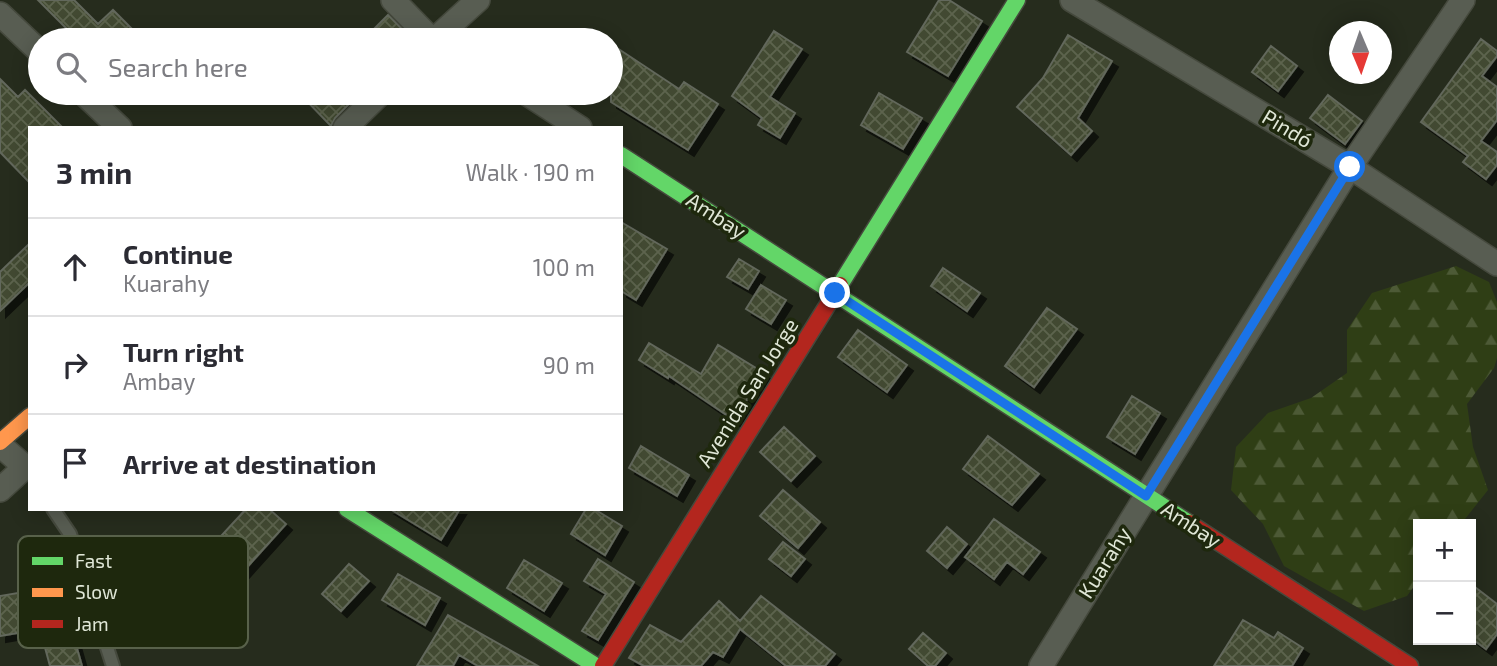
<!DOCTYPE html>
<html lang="en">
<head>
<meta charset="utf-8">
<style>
	:root { --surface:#fff; --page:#f2f2f3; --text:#2b2b33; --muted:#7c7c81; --line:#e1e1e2 }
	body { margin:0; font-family:"Exo 2",sans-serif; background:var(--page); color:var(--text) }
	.controls { position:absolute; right:21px; bottom:21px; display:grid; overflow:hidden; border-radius:0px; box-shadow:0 4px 18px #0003 }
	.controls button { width:63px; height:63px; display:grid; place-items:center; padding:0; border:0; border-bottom:2px solid var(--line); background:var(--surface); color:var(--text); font:35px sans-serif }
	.compass { position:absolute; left:1329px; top:21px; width:63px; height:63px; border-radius:50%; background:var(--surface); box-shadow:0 4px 18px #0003; rotate:178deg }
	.stop { position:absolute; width:21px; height:21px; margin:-16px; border:5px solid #1a73e8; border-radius:50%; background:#fff }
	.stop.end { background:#1a73e8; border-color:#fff; box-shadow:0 2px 7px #0008 }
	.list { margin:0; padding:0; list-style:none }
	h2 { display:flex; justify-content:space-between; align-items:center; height:91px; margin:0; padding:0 28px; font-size:30px }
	h2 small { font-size:23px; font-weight:400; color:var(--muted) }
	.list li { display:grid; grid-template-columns:46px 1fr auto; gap:21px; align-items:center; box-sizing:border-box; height:98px; padding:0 28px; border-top:2px solid var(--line) }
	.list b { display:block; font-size:26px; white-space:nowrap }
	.list p { margin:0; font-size:23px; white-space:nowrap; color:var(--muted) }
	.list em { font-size:23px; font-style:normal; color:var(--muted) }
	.icon { flex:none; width:38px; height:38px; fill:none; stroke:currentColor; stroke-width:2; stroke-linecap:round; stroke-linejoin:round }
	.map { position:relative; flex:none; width:1497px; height:666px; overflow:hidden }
	.search { position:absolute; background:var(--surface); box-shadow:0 4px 18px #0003; left:28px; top:28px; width:595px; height:77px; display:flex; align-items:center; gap:18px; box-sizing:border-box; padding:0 24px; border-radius:38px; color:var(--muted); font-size:26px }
	.panel { position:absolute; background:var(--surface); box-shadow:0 4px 18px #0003; left:28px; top:126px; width:595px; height:385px; border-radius:0px }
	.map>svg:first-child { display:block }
	.forest { fill:url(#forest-firs) }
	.building { fill:url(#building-cross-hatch); stroke:#62675b; stroke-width:2; filter:url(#shadow) }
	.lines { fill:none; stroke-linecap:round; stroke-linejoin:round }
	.lane-casing { stroke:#45493d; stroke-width:16 }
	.street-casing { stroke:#45493d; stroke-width:26 }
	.fast-casing { stroke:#45493d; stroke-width:19 }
	.slow-casing { stroke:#45493d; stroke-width:19 }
	.jam-casing { stroke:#45493d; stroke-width:19 }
	.lane { stroke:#585d52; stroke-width:12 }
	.street { stroke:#585d52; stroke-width:23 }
	.fast { stroke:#63d668; stroke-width:16 }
	.slow { stroke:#ff974d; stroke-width:16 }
	.jam { stroke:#b3261e; stroke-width:16 }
	.route { stroke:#1a73e8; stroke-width:9 }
	.labels { text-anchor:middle; stroke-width:7; stroke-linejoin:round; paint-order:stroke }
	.street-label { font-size:21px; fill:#e0e7d7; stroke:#1e280d }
	.key { fill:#1e280d; stroke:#58614a; stroke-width:2 }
	.key-label { font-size:19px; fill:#e0e7d7 }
</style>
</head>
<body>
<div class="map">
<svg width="1497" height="666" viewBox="0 0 1497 666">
	<defs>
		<pattern id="forest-firs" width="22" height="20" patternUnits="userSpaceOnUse" patternTransform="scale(1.75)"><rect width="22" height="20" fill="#2f3e15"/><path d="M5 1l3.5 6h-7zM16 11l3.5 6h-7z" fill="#4d5a36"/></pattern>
		<pattern id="building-cross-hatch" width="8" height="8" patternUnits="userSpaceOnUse" patternTransform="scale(1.75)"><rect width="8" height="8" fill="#424a31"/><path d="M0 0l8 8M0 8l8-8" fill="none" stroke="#5d644e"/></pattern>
		<filter id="shadow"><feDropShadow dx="6" dy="6" stdDeviation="0" flood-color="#0009"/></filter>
	</defs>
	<rect width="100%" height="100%" fill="#262c1d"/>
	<!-- forest -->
	<path class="forest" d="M 1456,266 L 1489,282 L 1497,302 L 1497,358 L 1494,368 L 1467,404 L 1473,447 L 1488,490 L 1461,524 L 1418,524 L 1418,581 L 1407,596 L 1364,611 L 1284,566 L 1263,524 L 1231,490 L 1236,447 L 1268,413 L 1311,398 L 1347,373 L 1347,330 L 1372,293 Z"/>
	<!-- building -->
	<path class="building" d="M 38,0 L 74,0 L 98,24 L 113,10 L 143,40 L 78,40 Z
		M 939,0 L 949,0 L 982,21 L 948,76 L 907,52 Z
		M 388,15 L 413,40 L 363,40 Z
		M 774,31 L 802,49 L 770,97 L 795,113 L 780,138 L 758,125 L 762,118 L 732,96 Z
		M 1068,35 L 1112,61 L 1078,118 L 1092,131 L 1071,155 L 1017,107 L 1043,78 Z
		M 1481,39 L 1497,51 L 1497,56 L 1482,76 L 1497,87 L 1497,120 L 1481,141 L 1497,152 L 1497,165 L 1486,179 L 1463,162 L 1468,156 L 1421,122 Z
		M 611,44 L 679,89 L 684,82 L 718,104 L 688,150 L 611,102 Z
		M 1271,46 L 1297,66 L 1278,91 L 1252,72 Z
		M 0,79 L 18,97 L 25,90 L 63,128 L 30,128 L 30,183 L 0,152 Z
		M 299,93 L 338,93 L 349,104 L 335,118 L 331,126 Z
		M 879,93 L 922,118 L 903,149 L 861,125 Z
		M 1328,95 L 1362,121 L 1345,144 L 1310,118 Z
		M 621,222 L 667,249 L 636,300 L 621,291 Z
		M 30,243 L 30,282 L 0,311 L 0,272 Z
		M 739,259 L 759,271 L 748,289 L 727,277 Z
		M 943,268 L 980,293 L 967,311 L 931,286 Z
		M 761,285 L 786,300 L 771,324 L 746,309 Z
		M 1047,308 L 1077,329 L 1034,387 L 1005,366 Z
		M 858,330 L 907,365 L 887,392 L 838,357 Z
		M 649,343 L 701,374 L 718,345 L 764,373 L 734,420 L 669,376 L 668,378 L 639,360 Z
		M 1132,396 L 1160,413 L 1135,454 L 1107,437 Z
		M 784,427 L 815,456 L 791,481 L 760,452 Z
		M 988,436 L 1039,474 L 1012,505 L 963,469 Z
		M 641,446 L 689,475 L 677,496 L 629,468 Z
		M 783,490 L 820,522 L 798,548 L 760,516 Z
		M 246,509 L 269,509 L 286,524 L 241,574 L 211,547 Z
		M 390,509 L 460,509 L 441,540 Z
		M 586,509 L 594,509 L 622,526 L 605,555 L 571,534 Z
		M 994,519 L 1040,552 L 1023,574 L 1007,562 L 994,579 L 965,557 Z
		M 947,527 L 967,544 L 947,568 L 927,551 Z
		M 46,542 L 50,560 L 68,555 L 76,581 L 78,588 L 61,592 L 82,666 L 50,666 L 40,629 L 0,636 L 0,596 L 30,591 L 20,548 Z
		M 783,542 L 805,559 L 791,576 L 769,559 Z
		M 598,559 L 634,582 L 598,640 L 582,631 L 606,594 L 584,581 Z
		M 524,560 L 562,583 L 544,611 L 507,588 Z
		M 349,564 L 369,581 L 341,611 L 322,594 Z
		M 398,574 L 440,598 L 425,625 L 382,600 Z
		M 1471,584 L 1497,604 L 1497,634 L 1486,649 L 1471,638 Z
		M 761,596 L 835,654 L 825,666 L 786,666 L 740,629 L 723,657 L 713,652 L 701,666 L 644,666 L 629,658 L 650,625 L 681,642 L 719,601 L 740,621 Z
		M 448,615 L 538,666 L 478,666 L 459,655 L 453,666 L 417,666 Z
		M 1243,620 L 1274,638 L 1278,632 L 1303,648 L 1292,666 L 1214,666 Z
		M 923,633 L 946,653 L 935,666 L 928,666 L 909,649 Z"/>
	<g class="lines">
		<defs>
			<path id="lane" d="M 53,509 L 70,534 L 113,666"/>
			<path id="street" d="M 393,0 L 432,40
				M 1072,0 L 1350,167 L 1497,264
				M 0,14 L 40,52
				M 434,40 L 478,0
				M 83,93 L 120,128
				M 526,93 L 580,128
				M 345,128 L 381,93
				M 0,445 L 25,467 L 0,490
				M 1041,666 L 1350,167 L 1463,0"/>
			<path id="fast" d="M 621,155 L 1189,523
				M 840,285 L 1017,0
				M 347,509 L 596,666"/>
			<path id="slow" d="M 0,442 L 30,416"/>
			<path id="jam" d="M 1189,523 L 1410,666
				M 603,666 L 840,285"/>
		</defs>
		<!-- lane casing -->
		<use href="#lane" class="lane-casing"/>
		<!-- street casing -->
		<use href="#street" class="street-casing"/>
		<!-- fast casing -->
		<use href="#fast" class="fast-casing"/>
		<!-- slow casing -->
		<use href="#slow" class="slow-casing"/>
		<!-- jam casing -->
		<use href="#jam" class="jam-casing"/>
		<!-- lane -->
		<use href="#lane" class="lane"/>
		<!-- street -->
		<use href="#street" class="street"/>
		<!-- fast -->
		<use href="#fast" class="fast"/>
		<!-- slow -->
		<use href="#slow" class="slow"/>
		<!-- jam -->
		<use href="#jam" class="jam"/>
	</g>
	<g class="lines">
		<!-- route -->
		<path class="route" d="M 835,293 L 1146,496 L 1350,167"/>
	</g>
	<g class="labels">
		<!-- street labels -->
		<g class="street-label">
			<text transform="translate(1287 129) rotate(31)" y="7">Pindó</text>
			<text transform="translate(716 216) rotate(33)" y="7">Ambay</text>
			<text transform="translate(748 393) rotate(-58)" y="7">Avenida San Jorge</text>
			<text transform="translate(1191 525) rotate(33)" y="7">Ambay</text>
			<text transform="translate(1105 563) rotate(-58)" y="7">Kuarahy</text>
		</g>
	</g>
	<!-- legend -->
	<rect x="18" y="536" width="230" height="112" rx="10" class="key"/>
	<rect x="32" y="557" width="31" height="8" fill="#63d668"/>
	<rect x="32" y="588" width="31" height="9" fill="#ff974d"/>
	<rect x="32" y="620" width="31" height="8" fill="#b3261e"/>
	<g class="key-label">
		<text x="75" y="568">Fast</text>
		<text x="75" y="599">Slow</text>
		<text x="75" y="631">Jam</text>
	</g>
</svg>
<div class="controls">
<button>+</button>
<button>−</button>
</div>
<svg class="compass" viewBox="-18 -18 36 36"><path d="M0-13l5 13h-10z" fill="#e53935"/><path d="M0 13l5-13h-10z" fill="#7c7c81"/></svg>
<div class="stop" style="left:1350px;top:167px"></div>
<div class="stop end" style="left:835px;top:293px"></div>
<div class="search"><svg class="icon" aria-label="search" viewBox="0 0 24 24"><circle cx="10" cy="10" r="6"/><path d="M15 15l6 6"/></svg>Search here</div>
<section class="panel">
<h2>3 min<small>Walk · 190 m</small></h2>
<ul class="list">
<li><svg class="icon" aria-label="ahead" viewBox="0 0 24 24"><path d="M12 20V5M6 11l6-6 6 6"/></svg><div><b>Continue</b><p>Kuarahy</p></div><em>100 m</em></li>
<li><svg class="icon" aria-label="right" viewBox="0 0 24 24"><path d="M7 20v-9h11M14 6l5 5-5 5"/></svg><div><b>Turn right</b><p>Ambay</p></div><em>90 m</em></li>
<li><svg class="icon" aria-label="arrive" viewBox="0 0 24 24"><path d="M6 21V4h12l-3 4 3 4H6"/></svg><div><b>Arrive at destination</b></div></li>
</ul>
</section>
</div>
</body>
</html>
